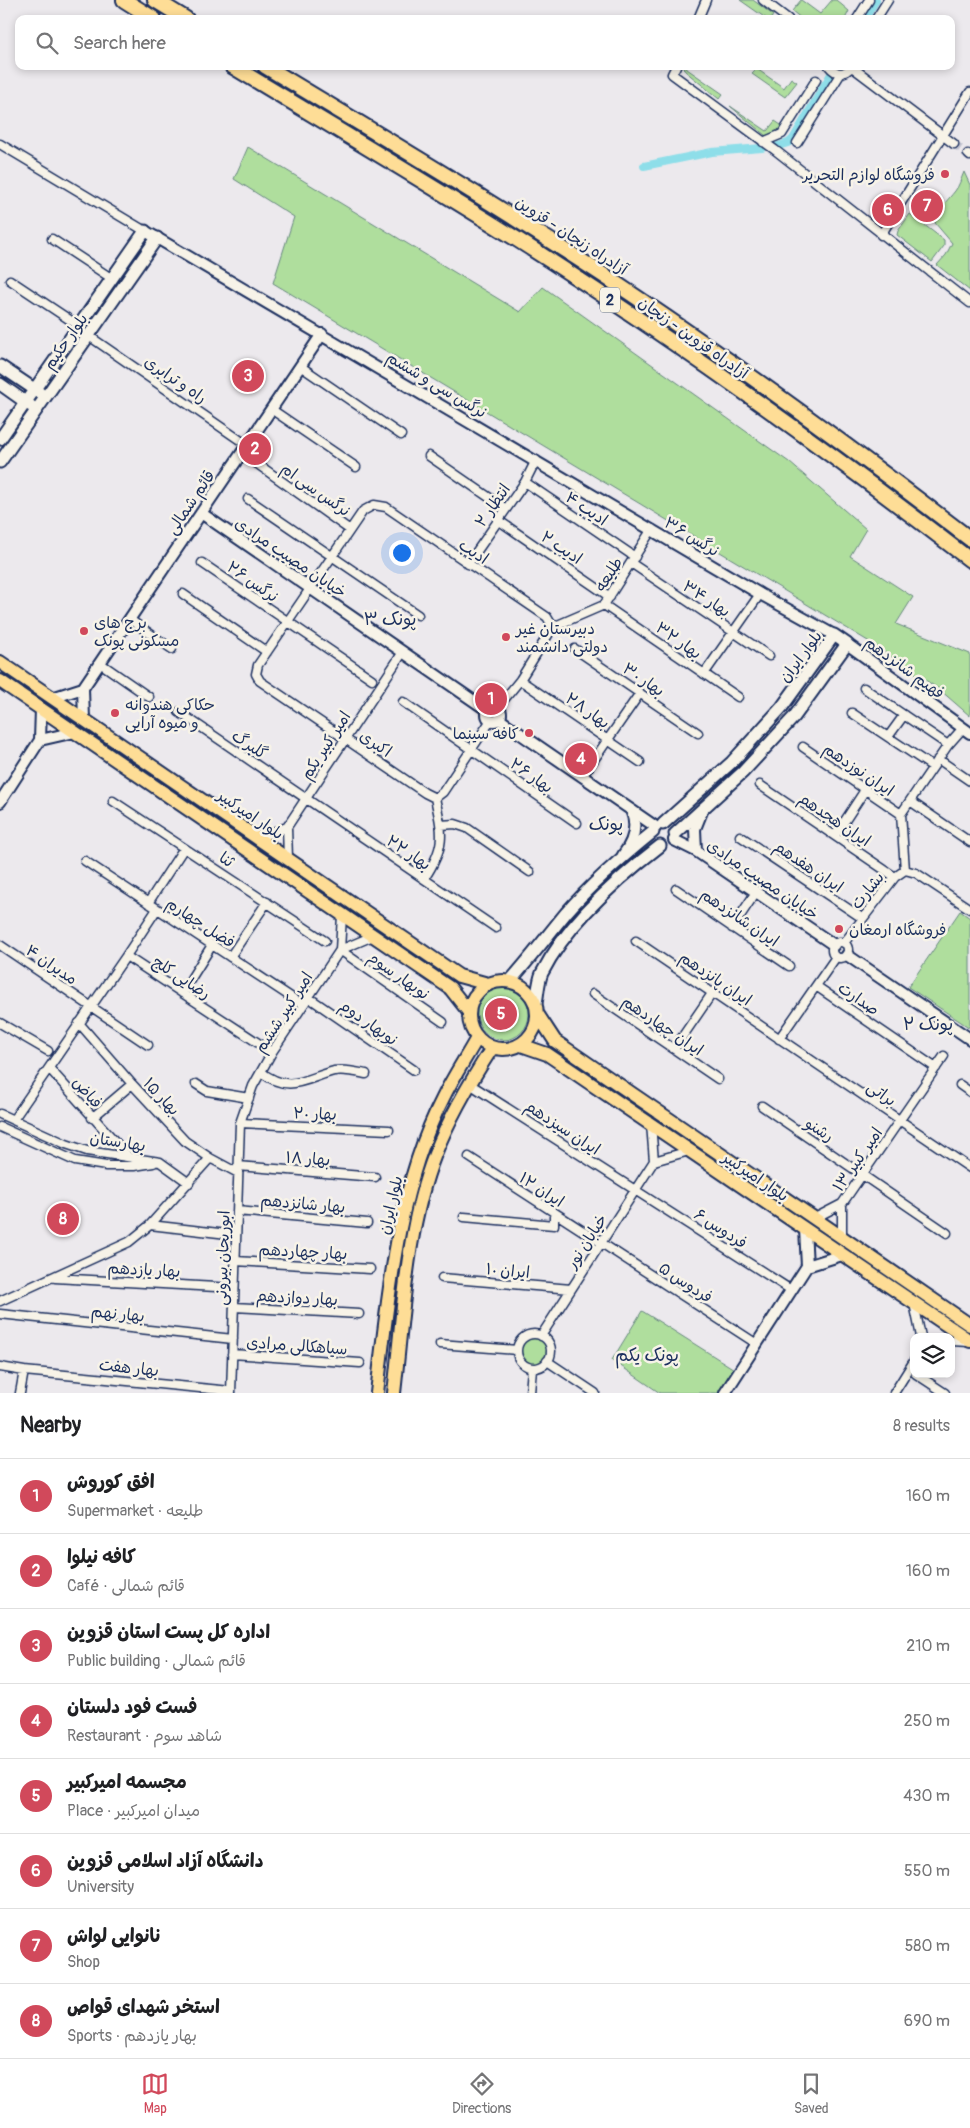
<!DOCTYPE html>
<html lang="en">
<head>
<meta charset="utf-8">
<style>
	:root { --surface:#fff; --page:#f6f6f6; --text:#202124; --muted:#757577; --line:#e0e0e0; --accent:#d1495b }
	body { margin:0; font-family:Pangolin,"Playpen Sans Arabic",sans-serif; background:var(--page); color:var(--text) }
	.controls { position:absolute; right:15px; bottom:15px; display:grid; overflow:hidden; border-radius:10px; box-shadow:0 2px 8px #0003 }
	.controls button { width:45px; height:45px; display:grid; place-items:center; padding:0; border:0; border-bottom:1px solid var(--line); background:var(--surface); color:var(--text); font:25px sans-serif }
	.you { position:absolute; left:401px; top:552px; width:18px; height:18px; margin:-12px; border:4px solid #fff; border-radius:50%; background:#1a73e8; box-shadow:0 0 0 8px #1a73e833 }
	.badge { display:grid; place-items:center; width:32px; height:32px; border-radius:50%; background:var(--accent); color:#fff; font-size:16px; font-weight:700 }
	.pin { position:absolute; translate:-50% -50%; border:2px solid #fff; box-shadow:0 1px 5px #0006 }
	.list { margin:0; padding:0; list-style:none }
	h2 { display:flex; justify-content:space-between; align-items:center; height:65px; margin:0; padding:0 20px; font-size:21px }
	h2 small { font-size:16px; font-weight:400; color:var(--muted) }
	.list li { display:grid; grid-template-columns:32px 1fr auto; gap:15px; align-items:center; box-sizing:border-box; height:75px; padding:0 20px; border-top:1px solid var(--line) }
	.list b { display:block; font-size:19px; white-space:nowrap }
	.list p { margin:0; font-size:16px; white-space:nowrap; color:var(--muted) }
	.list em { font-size:16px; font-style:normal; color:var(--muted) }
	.icon { flex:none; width:28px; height:28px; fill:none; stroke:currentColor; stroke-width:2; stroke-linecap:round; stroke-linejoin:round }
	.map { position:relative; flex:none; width:970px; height:1393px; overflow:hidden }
	.search { position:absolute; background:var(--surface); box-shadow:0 2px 8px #0003; left:15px; right:15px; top:15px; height:55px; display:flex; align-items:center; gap:12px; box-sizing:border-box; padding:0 18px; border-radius:10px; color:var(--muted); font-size:19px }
	.sheet { height:665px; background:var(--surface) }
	nav { display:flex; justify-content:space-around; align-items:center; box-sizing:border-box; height:70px; border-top:1px solid var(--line); background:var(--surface); font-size:14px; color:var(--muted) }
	nav a { display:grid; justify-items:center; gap:2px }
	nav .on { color:var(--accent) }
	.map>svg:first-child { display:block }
	.green { fill:#afde9d; stroke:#65867e }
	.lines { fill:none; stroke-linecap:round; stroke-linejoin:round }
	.canal { stroke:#8edee9; stroke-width:8 }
	.minor-tunnel { stroke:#c2c4d0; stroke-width:8; stroke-dasharray:8 4; stroke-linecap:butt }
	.minor-casing { stroke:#1b2f5e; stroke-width:11 }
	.tertiary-casing { stroke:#1b2f5e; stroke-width:14 }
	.secondary-casing { stroke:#1b2f5e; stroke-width:15 }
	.primary-casing { stroke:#1b2f5e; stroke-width:16 }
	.motorway-casing { stroke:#1b2f5e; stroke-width:18 }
	.minor { stroke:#f7f3e8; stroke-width:8 }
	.tertiary { stroke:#f7f3e8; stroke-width:10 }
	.secondary { stroke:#f7f3e8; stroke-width:11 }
	.primary { stroke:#fedd96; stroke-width:12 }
	.motorway { stroke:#fedd96; stroke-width:14 }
	.poi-dot { fill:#d1495b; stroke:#f7f3e8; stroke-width:2 }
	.labels { text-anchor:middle; stroke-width:5; stroke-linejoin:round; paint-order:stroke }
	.shield { fill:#f7f3e8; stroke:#5d6a87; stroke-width:1 }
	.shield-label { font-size:15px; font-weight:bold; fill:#1b2f5e }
	.poi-label { font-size:16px; fill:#1b2f5e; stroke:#f7f3e8; text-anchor:start }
	.street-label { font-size:16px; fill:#1b2f5e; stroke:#f7f3e8 }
	.neighbourhood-label { font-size:18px; fill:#1b2f5e; stroke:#f7f3e8 }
</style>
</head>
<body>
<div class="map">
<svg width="970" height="1393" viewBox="0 0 970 1393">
	<rect width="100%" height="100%" fill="#ece9ed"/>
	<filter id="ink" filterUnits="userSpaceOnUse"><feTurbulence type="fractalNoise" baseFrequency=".02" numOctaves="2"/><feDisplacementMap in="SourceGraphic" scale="10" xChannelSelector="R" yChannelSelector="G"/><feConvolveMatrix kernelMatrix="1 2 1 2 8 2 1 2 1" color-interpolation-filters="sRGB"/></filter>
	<g filter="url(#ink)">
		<!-- green -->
		<path class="green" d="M 740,0 L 753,0 L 773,15 L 771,19 L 767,19 Z
			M 801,0 L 820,14 L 832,0 L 836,0 L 849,11 L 845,19 L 802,19 L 792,11 Z
			M 686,66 L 687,69 L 723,94 L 719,99 L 685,71 L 682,66 Z
			M 757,69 L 784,88 L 791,78 L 797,82 L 785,97 L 752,74 Z
			M 730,106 L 767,131 L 775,121 L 784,127 L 766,136 Z
			M 248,147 L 520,312 L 543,287 L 789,462 L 866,529 L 850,556 L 913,597 L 896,624 L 970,654 L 970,716 L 940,690 L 868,641 L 273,283 L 294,217 L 234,179 Z
			M 964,172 L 970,185 L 970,291 L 937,265 L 946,255 L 952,243 L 935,223 C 936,211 948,200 955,191 C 959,186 961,179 964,172 Z
			M 910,214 L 944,240 L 944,246 L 932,262 L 897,235 L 898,231 Z
			M 139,245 L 145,250 L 90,328 L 85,324 Z
			M 960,911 L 970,918 L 970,1028 L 908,987 Z
			M477 1014a26 26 0 1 1 52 0a26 26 0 1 1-52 0Z
			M 642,1311 L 739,1372 L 725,1393 L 660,1393 L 612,1360 Z
			M516 1351a17 17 0 1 1 34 0a17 17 0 1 1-34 0Z"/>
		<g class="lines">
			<!-- canal -->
			<path class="canal" d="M 864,19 L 876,0
				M 778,146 L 788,143 L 793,139 L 831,74
				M 644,166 L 712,152 L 762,148"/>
			<!-- minor-tunnel -->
			<path class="minor-tunnel" d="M 954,144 L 968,154"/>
			<defs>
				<path id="minor" d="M 763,0 L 788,19
					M 698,19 L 706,0
					M 857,19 L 869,0
					M 876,19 L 888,0
					M 676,66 L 672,74 L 775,150 L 970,303
					M 829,66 C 836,75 845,75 852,66
					M 852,67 L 954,144
					M 763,142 L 782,134 L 816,80
					M 797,143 L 841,73
					M 0,144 L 145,231
					M 968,154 L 970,156
					M 881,235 L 970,92
					M 52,239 L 111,278
					M 10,280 L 79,326
					M 89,336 L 247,445
					M 300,366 L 401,435
					M 271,409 L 356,467
					M 242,453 L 350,530
					M 429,456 L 506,509
					M 525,482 L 635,557
					M 248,499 L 418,615
					M 498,520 L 610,597
					M 202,563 L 372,679
					M 631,563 L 769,656
					M 468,564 L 525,482 L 536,460
					M 183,594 L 267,652
					M 604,605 L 738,697
					M 129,619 L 172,649
					M 575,649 L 698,733
					M 100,663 L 149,697
					M 704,674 L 760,594
					M 520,680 L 640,762
					M 864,688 L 948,745
					M 403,702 L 577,823
					M 498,707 L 520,680 L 553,627 L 604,605 L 652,529
					M 179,712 L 496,928
					M 852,713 L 933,767
					M 888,737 L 904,715
					M 803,747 L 901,814
					M 938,759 L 970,781
					M 582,777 L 640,693
					M 760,785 L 895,877
					M 435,798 L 425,793 L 260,681 L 256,674 L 258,665 L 363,511 L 374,505 L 386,507 L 547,617 L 553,627
					M 435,798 L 443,792 L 491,720
					M 113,801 L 325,941
					M 910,801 L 970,842
					M 441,825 L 455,824 L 467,828 L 530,872
					M 740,836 L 862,918
					M 835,836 L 865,790
					M 257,838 L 287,827
					M 288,859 L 287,827 L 403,652
					M 85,861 L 303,1005
					M 905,870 L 901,814 L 948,745 L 963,728
					M 424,879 C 446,846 443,835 435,798
					M 676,889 L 789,966
					M 148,903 L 184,848
					M 157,909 L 126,956 L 272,1052
					M 732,928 L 756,892
					M 636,941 L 970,1168
					M832 950a8 8 0 1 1 16 0a8 8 0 1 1-16 0Z
					M 844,943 L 895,877 L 905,870 L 916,873 L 970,909
					M 0,945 L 148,1045
					M 340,950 L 443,1022
					M 340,950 L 373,936
					M 230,957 L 267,902
					M 816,986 L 936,1068
					M 182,993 L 212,945
					M 593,994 L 718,1079
					M 308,997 L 414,1070
					M 0,1023 L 48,1051
					M 79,1023 L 132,1084 L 185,1141 L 210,1158 L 238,1173
					M 779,1039 L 836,957
					M 674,1049 L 713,992
					M 49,1068 L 128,1156
					M 261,1072 C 289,1094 305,1079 334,1071 C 344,1069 356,1072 366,1074
					M 196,1084 L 207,1091 L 249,1098
					M 960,1085 L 970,1092
					M 476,1088 L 791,1290
					M 762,1106 L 947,1233
					M 0,1114 L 66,1144 L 87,1151 L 160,1162 L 189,1183
					M 92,1118 L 132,1084
					M 13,1120 L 126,956
					M 240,1123 L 389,1130
					M 651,1124 L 654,1161
					M 0,1127 L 75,1161 L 106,1166 L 134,1166 L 153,1163
					M 469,1157 L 757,1344
					M 654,1161 L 689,1151
					M 238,1166 L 375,1177
					M 237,1211 L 367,1223
					M 464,1217 L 554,1225 L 554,1213
					M 815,1218 L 842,1204 L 944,1056
					M 150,1225 L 236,1235
					M 842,1236 L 842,1204
					M 235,1261 L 370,1269
					M 55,1278 L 234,1288
					M 442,1278 L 571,1289
					M 0,1301 L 129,1242 L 150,1225 L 210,1158
					M 914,1303 L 921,1337
					M 234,1307 L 359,1314
					M 0,1314 L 233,1339
					M517 1351a17 17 0 1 1 34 0a17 17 0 1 1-34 0Z
					M 541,1336 L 654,1161
					M 951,1341 L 969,1342
					M 440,1344 L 517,1350
					M 232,1354 L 360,1363
					M 547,1361 L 595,1393
					M 0,1367 L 24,1371 L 231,1391
					M 916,1374 L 945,1393
					M 20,1393 L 24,1371
					M 231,1393 L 240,1123 L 253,1086 L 272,1052 L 340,950 L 342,915
					M 530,1393 L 532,1368
					M 894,1393 L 914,1361"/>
				<path id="tertiary" d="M 145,231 L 760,594 L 834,635
					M 201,513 L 487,710
					M 847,644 L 970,733
					M 83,688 L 322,334
					M 83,688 L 84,720
					M 52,698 L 83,688
					M487 714a7 7 0 1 1 14 0a7 7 0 1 1-14 0Z
					M 499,719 L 656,827
					M 40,740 L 75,732
					M 40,740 L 41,709
					M 0,802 L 40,740
					M 674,840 L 696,851 L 834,945
					M 696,851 L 695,829 L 703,809
					M 623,855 C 633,842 638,826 631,810
					M 847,955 L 970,1039
					M 805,1229 L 807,1266
					M 807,1266 L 842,1255
					M 725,1393 L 807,1266"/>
				<path id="secondary" d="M 0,366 L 40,393
					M 0,384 L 31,406
					M 0,439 L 145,231
					M 0,462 L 157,238
					M 663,824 L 732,762 L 782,707 L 834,635 L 847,644 L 794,717 L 743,772 L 675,834
					M 510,981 C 530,959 547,936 566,913 C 592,883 622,857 653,832
					M 536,1003 C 538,994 538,982 542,973 C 567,924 617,879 660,846"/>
				<path id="primary" d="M 0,662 L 459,976 L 488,984
					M 0,681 L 450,988 L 468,1011
					M469 1015a34 34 0 1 1 68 0a34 34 0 1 1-68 0Z
					M 538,1015 L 555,1041 L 970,1325
					M 521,1045 L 547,1054 L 970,1341
					M 377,1393 C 388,1296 398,1185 443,1098 C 453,1077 466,1058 477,1038
					M 394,1393 C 403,1315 406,1228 435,1154 C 450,1116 470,1082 492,1048"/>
				<path id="motorway" d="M 124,0 L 154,19
					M 155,0 L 186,19
					M 232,66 C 328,124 424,181 518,240 C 674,339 824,447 970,560
					M 265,66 C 352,119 441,171 527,226 C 680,322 827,429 970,539"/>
			</defs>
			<!-- minor casing -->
			<use href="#minor" class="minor-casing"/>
			<!-- tertiary casing -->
			<use href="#tertiary" class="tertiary-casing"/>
			<!-- secondary casing -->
			<use href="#secondary" class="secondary-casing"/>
			<!-- primary casing -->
			<use href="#primary" class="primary-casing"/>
			<!-- motorway casing -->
			<use href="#motorway" class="motorway-casing"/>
			<!-- minor -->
			<use href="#minor" class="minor"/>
			<!-- tertiary -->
			<use href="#tertiary" class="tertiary"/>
			<!-- secondary -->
			<use href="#secondary" class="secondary"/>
			<!-- primary -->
			<use href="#primary" class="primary"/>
			<!-- motorway -->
			<use href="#motorway" class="motorway"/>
		</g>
	</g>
	<!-- markers -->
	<g class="poi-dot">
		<circle cx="945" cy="174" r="5"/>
		<circle cx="84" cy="631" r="5"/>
		<circle cx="506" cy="637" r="5"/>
		<circle cx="115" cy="713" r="5"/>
		<circle cx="529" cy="733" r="5"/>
		<circle cx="839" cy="929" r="5"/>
	</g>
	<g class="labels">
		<!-- shield labels -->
		<rect class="shield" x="600" y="287.5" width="20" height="25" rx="4"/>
		<g class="shield-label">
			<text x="610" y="305">2</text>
		</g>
		<!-- poi labels -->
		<g class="poi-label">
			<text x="935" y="180" text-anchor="end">فروشگاه لوازم التحریر</text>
			<text x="94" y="628">برج های<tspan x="94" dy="18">مسکونی پونک</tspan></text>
			<text x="516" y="634">دبیرستان غیر<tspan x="516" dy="18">دولتی دانشمند</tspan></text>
			<text x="125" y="710">حکاکی هندوانه<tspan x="125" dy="18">و میوه آرایی</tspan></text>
			<text x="519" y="739" text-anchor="end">کافه سینما</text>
			<text x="849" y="935">فروشگاه ارمغان</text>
		</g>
		<!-- street labels -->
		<g class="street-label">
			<text transform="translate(572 235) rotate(33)" y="6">آزادراه زنجان - قزوین</text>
			<text transform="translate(694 337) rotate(35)" y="6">آزادراه قزوین - زنجان</text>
			<text transform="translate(65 341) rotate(-55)" y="6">بلوار حکیم</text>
			<text transform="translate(176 379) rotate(34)" y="6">راه و ترابری</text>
			<text transform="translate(437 384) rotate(31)" y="6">نرگس سی و ششم</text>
			<text transform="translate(316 489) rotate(35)" y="6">نرگس سی ام</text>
			<text transform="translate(190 502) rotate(-56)" y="6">قائم شمالی</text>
			<text transform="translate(492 505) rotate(-55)" y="6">انتظار ۲</text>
			<text transform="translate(587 508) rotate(34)" y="6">ادیب ۴</text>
			<text transform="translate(692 536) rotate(31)" y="6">نرگس ۳۶</text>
			<text transform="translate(562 547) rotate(34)" y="6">ادیب ۲</text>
			<text transform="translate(474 551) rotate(34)" y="6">ادیب</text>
			<text transform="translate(291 557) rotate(34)" y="6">خیابان مصیب مرادی</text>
			<text transform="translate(608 574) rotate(-57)" y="6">طلیعه</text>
			<text transform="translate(253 581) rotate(35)" y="6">نرگس ۲۶</text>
			<text transform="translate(707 598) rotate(33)" y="6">بهار ۳۴</text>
			<text transform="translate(679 640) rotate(35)" y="6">بهار ۳۲</text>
			<text transform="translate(800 656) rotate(-53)" y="6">بلوار ایران</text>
			<text transform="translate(905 667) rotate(36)" y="6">فهیم شانزدهم</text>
			<text transform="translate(644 679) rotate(34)" y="6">بهار ۳۰</text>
			<text transform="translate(588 710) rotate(35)" y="6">بهار ۲۸</text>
			<text transform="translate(376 743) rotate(34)" y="6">اکبری</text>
			<text transform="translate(250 744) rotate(34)" y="6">گلبرگ</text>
			<text transform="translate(325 745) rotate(-57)" y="6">امیر کبیر یکم</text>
			<text transform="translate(859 769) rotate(34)" y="6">ایران نوزدهم</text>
			<text transform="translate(532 775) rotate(35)" y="6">بهار ۲۶</text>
			<text transform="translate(251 814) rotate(34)" y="6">بلوار امیرکبیر</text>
			<text transform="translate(835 819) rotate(34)" y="6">ایران هجدهم</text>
			<text transform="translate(409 852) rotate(34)" y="6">بهار ۲۲</text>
			<text transform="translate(227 859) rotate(33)" y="6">ثنا</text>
			<text transform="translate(809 866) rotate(34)" y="6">ایران هفدهم</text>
			<text transform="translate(763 879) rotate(34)" y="6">خیابان مصیب مرادی</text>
			<text transform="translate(867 890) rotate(-51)" y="6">بشارت</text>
			<text transform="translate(740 917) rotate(34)" y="6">ایران شانزدهم</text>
			<text transform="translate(201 922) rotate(33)" y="6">فضل چهارم</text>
			<text transform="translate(52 964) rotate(34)" y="6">مدیران ۴</text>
			<text transform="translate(399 975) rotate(35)" y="6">نوبهار سوم</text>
			<text transform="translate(182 977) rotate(33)" y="6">رضایی کلج</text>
			<text transform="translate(716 978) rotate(34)" y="6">ایران پانزدهم</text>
			<text transform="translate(859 998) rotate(34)" y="6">صدارت</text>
			<text transform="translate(283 1012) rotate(-57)" y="6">امیر کبیر ششم</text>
			<text transform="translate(369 1022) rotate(35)" y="6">نوبهار دوم</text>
			<text transform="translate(663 1025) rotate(34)" y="6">ایران چهاردهم</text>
			<text transform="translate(88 1092) rotate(49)" y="6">فیاض</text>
			<text transform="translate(882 1093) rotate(35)" y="6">براتی</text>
			<text transform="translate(162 1096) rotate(47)" y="6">بهار ۱۵</text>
			<text transform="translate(315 1113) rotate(2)" y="6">بهار ۲۰</text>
			<text transform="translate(563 1127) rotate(33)" y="6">ایران سیزدهم</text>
			<text transform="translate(820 1129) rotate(34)" y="6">رشنو</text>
			<text transform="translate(118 1141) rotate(9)" y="6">بهارستان</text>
			<text transform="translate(308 1158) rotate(4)" y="6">بهار ۱۸</text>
			<text transform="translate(857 1159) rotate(-55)" y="6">امیر کبیر ۱۳</text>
			<text transform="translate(756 1176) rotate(34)" y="6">بلوار امیرکبیر</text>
			<text transform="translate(542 1189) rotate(33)" y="6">ایران ۱۲</text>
			<text transform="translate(303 1203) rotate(5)" y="6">بهار شانزدهم</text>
			<text transform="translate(390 1205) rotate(-77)" y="6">بلوار ایران</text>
			<text transform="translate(721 1228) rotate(33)" y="6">فردوس ۶</text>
			<text transform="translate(586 1241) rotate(-57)" y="6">خیابان نور</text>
			<text transform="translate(303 1251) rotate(3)" y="6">بهار چهاردهم</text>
			<text transform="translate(222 1258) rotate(-88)" y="6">ابوریحان بیرونی</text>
			<text transform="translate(144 1269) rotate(3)" y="6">بهار یازدهم</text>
			<text transform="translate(508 1270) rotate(5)" y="6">ایران ۱۰</text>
			<text transform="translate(686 1282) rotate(33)" y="6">فردوس ۵</text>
			<text transform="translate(297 1297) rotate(3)" y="6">بهار دوازدهم</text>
			<text transform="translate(118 1313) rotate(6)" y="6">بهار نهم</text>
			<text transform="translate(297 1345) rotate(4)" y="6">سیاهکالی مرادی</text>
			<text transform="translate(129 1367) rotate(6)" y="6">بهار هفت</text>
		</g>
		<!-- neighbourhood labels -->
		<g class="neighbourhood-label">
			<text x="390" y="625">پونک ۳</text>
			<text x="606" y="830">پونک</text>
			<text x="928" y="1030">پونک ۲</text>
			<text x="647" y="1361">پونک یکم</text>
		</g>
	</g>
</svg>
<div class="controls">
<button><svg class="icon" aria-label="layers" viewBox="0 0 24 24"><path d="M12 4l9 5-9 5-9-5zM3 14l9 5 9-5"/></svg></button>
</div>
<div class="you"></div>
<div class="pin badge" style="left:491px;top:699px">1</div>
<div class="pin badge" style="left:255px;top:449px">2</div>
<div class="pin badge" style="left:248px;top:376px">3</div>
<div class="pin badge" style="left:581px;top:759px">4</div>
<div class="pin badge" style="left:501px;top:1014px">5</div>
<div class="pin badge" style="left:888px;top:210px">6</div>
<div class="pin badge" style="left:927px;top:206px">7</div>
<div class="pin badge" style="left:63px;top:1219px">8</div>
<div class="search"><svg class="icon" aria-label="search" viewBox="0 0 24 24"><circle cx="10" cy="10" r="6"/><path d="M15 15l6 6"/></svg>Search here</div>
</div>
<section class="sheet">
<h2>Nearby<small>8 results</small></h2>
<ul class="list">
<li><span class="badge">1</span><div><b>افق کوروش</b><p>Supermarket · طلیعه</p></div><em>160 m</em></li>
<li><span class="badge">2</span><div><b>کافه نیلوا</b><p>Café · قائم شمالی</p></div><em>160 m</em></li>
<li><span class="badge">3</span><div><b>اداره کل پست استان قزوین</b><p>Public building · قائم شمالی</p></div><em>210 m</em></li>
<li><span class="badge">4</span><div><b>فست فود دلستان</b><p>Restaurant · شاهد سوم</p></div><em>250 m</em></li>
<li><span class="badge">5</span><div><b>مجسمه امیرکبیر</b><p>Place · میدان امیرکبیر</p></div><em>430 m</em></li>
<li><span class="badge">6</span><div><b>دانشگاه آزاد اسلامی قزوین</b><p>University</p></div><em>550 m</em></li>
<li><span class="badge">7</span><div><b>نانوایی لواش</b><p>Shop</p></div><em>580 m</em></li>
<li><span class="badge">8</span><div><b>استخر شهدای قواص</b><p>Sports · بهار یازدهم</p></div><em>690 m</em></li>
</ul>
</section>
<nav>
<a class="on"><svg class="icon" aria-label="map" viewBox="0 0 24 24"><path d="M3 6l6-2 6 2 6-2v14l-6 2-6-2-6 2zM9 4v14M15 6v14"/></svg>Map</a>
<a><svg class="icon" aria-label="directions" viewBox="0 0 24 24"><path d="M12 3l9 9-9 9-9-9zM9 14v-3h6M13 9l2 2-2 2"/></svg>Directions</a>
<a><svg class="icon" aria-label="saved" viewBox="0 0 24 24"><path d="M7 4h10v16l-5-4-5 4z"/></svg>Saved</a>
</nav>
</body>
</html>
